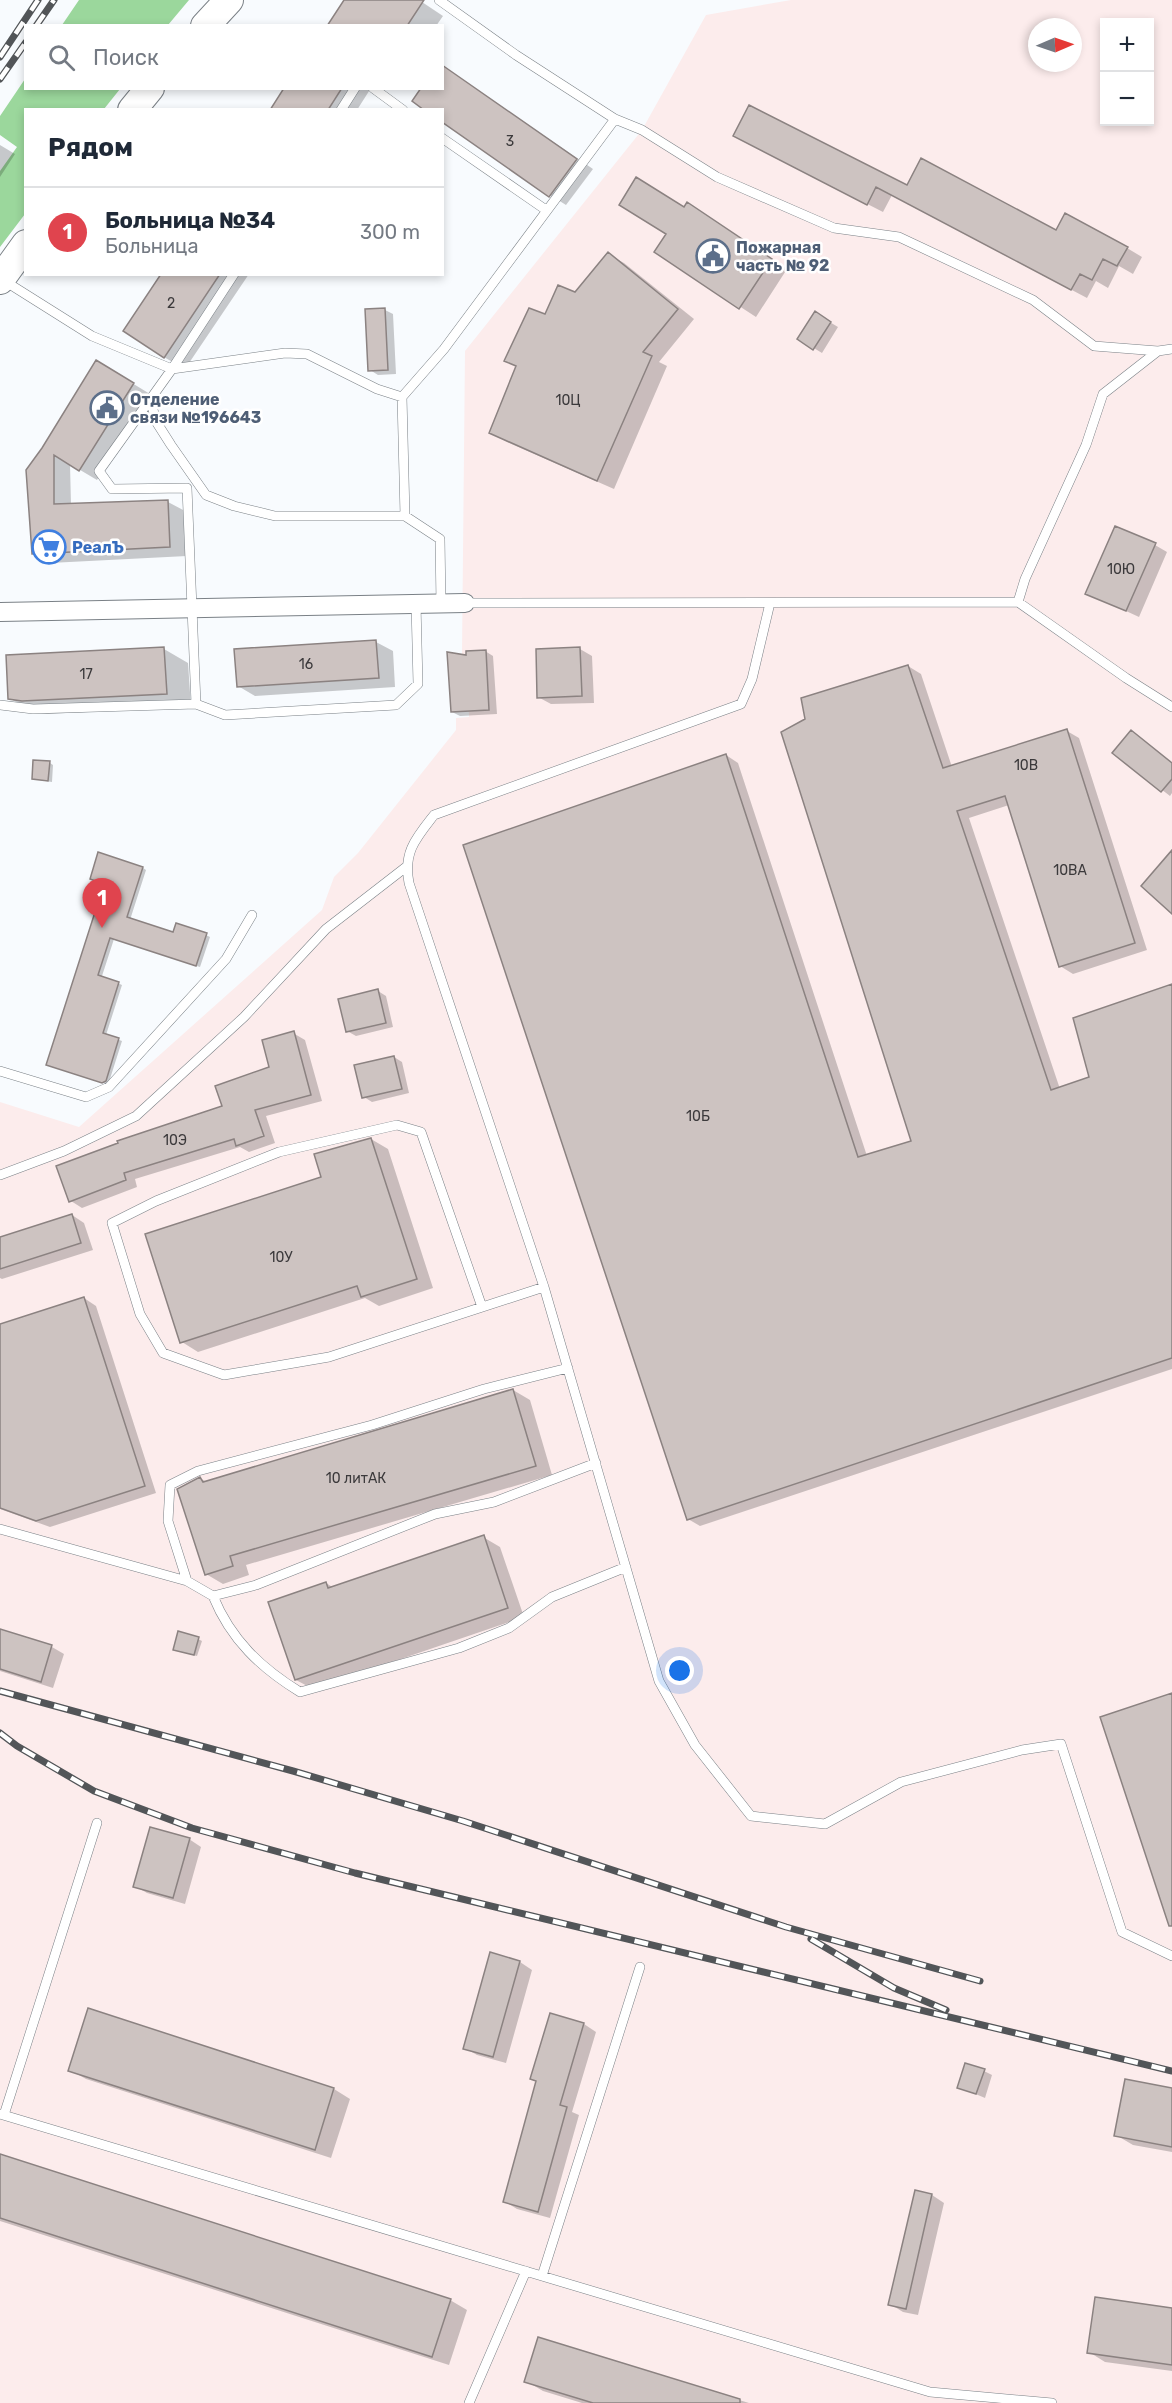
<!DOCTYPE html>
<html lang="ru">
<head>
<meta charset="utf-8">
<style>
	:root { --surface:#fff; --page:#f6f6f7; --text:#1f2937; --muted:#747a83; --line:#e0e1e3; --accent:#3c6cdc }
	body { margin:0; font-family:Rubik,sans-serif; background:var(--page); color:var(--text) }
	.controls { position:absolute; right:18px; top:18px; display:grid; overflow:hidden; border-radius:0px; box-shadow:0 3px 9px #0003 }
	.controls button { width:54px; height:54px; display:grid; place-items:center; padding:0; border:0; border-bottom:2px solid var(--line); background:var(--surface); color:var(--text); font:30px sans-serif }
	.compass { position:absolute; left:1028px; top:18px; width:54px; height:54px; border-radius:50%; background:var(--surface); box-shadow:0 3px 9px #0003; rotate:88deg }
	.you { position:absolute; left:680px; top:1671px; width:21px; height:21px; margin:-15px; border:4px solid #fff; border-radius:50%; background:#1a73e8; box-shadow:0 0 0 9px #1a73e833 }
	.badge { display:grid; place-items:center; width:39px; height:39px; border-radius:50%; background:var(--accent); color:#fff; font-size:20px; font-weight:700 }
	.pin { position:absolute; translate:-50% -50px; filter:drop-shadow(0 2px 3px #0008) }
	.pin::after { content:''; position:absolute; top:32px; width:21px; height:18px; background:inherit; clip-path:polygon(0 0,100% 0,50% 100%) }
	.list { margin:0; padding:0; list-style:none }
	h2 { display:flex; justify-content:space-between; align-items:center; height:78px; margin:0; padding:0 24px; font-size:26px }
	h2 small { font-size:20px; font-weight:400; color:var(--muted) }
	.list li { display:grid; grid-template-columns:39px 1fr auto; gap:18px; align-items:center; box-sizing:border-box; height:90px; padding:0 24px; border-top:2px solid var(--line) }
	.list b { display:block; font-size:22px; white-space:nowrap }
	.list p { margin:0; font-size:20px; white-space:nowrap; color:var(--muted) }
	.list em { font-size:20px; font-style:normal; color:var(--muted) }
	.icon { flex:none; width:33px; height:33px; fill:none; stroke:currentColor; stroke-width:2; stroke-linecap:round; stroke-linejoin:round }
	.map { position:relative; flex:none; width:1172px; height:2403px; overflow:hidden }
	.search { position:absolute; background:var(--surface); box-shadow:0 3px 9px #0003; left:24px; top:24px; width:420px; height:66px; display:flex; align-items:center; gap:15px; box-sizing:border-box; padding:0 21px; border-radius:0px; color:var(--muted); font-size:22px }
	.panel { position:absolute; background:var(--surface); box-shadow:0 3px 9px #0003; left:24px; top:108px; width:420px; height:168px; border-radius:0px }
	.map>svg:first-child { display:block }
	.industrial { fill:#fcecec; fill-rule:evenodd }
	.forest { fill:#9bd79c }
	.shadow { fill:#0003 }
	.building { fill:#cdc3c1; stroke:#8b8281; stroke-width:1.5 }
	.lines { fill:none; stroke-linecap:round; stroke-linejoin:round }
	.service-casing { stroke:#7a8086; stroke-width:10 }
	.minor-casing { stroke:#7a8086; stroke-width:20 }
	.primary-casing { stroke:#7a8086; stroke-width:30 }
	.service { stroke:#fff; stroke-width:9 }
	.minor { stroke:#fff; stroke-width:18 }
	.primary { stroke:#fff; stroke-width:28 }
	.rail-casing { stroke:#525558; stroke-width:7 }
	.rail { stroke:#fff; stroke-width:4.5; stroke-dasharray:14; stroke-linecap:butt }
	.labels { text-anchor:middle; stroke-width:5; stroke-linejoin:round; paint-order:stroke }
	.number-label { font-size:14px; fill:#3c3a3c }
	.service-label { font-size:16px; font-weight:bold; fill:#4e5e75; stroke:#fff; text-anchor:start }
	.shop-label { font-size:16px; font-weight:bold; fill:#366cbe; stroke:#fff; text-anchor:start }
</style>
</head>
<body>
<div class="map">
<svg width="1172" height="2403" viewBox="0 0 1172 2403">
	<rect width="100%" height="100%" fill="#f8fbfe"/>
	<!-- industrial -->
	<path class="industrial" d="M 791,0 L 1172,0 L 1172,2403 L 0,2403 L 0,1102 L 79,1127 L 322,910 L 334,877 L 358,853 L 456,730 L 456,718 L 469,717 L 467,655 L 462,654 L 465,351 L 642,130 L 706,15 ZM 1104,22 L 1150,22 L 1150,122 L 1104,122 ZM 1037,27 L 1073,27 L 1073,63 L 1037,63 Z"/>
	<!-- forest -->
	<path class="forest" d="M 79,0 L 189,0 L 168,25 L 62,25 Z
		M 25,79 L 26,88 L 120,89 L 104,109 L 26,110 L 25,214 L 0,247 L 0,171 L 17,147 L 0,135 L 0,116 Z"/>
	<!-- shadow -->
	<path class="shadow" d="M 346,0 L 419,0 L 443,16 L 436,26 L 329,26 Z
		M 442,66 L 593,169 L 566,205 L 550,195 L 442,88 Z
		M 286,88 L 371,88 L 357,110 L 272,110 Z
		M 750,144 L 907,187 L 1057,232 L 1127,248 L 1142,257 L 1133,274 L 1119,266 L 1108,288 L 1096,281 L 1087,298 L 892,195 L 883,212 Z
		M 0,145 L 15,154 L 0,177 Z
		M 685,208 L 703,213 L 787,269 L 756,317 L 656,252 Z
		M 608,254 L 624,263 L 694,319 L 659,362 L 667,366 L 614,489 L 507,442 L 491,433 L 518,367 L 505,360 L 576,294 Z
		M 163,274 L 249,274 L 185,369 L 162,356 Z
		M 385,310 L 393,314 L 396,374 L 378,375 L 370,370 Z
		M 823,318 L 838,327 L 822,353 L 799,339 Z
		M 114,372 L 150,394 L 97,480 L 70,464 L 71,505 L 168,502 L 185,511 L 187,556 L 50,563 L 33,553 L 27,471 Z
		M 1155,545 L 1167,552 L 1139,617 L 1087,593 Z
		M 376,642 L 393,651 L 395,687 L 255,696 L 238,686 Z
		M 164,649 L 188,663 L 191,707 L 47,714 L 34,712 L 9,698 Z
		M 580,649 L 592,656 L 594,703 L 551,704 L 538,697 Z
		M 485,651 L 493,656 L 497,714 L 460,716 L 452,712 L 468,657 Z
		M 908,666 L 921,674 L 952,767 L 1067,731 L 1079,738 L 1147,950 L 1073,974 L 1060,966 L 1009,805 L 969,818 L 1060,1089 L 1091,1078 L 1172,988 L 1172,1369 L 700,1526 L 688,1519 L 726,755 L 738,763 L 867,1156 L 913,1142 Z
		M 1131,732 L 1172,763 L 1172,793 L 1170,796 L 1114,753 Z
		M 50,763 L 53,765 L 52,782 L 33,779 Z
		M 143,868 L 146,870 L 130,920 L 174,934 L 206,935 L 210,937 L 200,967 L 114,939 L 102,976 L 122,985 L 106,1035 L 122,1041 L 109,1082 L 106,1084 L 48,1064 Z
		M 378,991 L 386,996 L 393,1027 L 356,1036 L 347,1031 Z
		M 293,1033 L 305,1040 L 322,1101 L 266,1116 L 275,1143 L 249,1152 L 240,1147 L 135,1179 L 137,1187 L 82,1208 L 71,1201 L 224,1107 L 271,1068 Z
		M 394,1057 L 402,1062 L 409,1093 L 372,1102 L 364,1097 Z
		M 371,1139 L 388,1149 L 433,1288 L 379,1306 L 365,1298 L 198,1352 L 182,1342 L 323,1178 Z
		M 72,1215 L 84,1223 L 93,1250 L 2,1279 L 0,1278 L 0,1239 Z
		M 84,1298 L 96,1306 L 156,1493 L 50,1527 L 0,1509 L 0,1326 Z
		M 513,1390 L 530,1400 L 552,1475 L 246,1565 L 249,1575 L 223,1584 L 206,1574 L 201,1479 L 207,1482 Z
		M 483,1537 L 500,1547 L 524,1617 L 313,1689 L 296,1680 L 326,1583 L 334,1588 Z
		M 0,1630 L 52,1647 L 64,1654 L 53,1688 L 0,1671 Z
		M 198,1639 L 202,1641 L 197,1656 L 178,1651 Z
		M 189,1839 L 201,1847 L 185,1904 L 147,1893 L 135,1886 Z
		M 491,1954 L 520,1962 L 532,1970 L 506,2063 L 477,2055 L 465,2048 Z
		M 89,2010 L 334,2089 L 350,2099 L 331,2158 L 86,2079 L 70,2070 Z
		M 551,2014 L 584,2024 L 596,2032 L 572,2112 L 579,2115 L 550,2218 L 517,2209 L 504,2201 L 537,2082 L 532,2079 Z
		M 984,2071 L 992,2075 L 985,2098 L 959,2087 Z
		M 1172,2089 L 1172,2152 L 1133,2145 L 1116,2135 Z
		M 0,2156 L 450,2300 L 467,2310 L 449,2365 L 0,2221 Z
		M 916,2192 L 932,2195 L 944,2203 L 918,2315 L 903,2312 L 890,2304 Z
		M 1172,2310 L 1172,2371 L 1105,2362 L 1089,2352 Z
		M 539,2339 L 749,2403 L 582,2403 L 543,2391 L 526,2381 Z"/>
	<!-- building -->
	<path class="building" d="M 344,0 L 424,0 L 407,26 L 327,26 Z
		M 442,65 L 577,159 L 549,197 L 442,122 L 442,110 L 424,110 L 412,101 L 421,88 L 442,88 Z
		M 284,88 L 342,88 L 328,110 L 270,110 Z
		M 749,105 L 907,185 L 921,158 L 1056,230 L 1065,213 L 1128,247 L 1117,266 L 1103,259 L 1092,280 L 1080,274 L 1071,290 L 876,187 L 867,205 L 733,136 Z
		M 636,177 L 684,207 L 687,202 L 772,259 L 739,309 L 654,252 L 666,234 L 619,205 Z
		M 608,252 L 678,309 L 643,352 L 652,356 L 597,481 L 489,433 L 516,366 L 504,361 L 529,308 L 545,314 L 558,285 L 575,292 Z
		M 161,274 L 220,274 L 164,358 L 123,331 Z
		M 385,308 L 388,370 L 368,371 L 365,309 Z
		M 815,311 L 831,322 L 813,350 L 797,339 Z
		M 96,360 L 134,383 L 79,471 L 54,455 L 54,504 L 168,500 L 170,547 L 32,554 L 26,470 L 42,448 Z
		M 1115,526 L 1156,543 L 1126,611 L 1085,594 Z
		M 376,640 L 379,678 L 237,687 L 234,649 Z
		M 164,647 L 167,694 L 22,701 L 8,699 L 6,655 Z
		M 580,647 L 582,696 L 537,698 L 536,649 Z
		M 486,650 L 489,710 L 451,712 L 447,652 L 466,655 L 466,651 Z
		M 908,665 L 943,768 L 1067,729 L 1135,943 L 1059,967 L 1005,796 L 957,811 L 1051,1090 L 1089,1077 L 1073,1018 L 1172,984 L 1172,1358 L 687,1520 L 463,845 L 726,754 L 858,1157 L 911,1141 L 781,732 L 805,719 L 801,698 Z
		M 1131,730 L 1172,763 L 1172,779 L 1161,792 L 1112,753 Z
		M 33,760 L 50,761 L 48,781 L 32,779 Z
		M 1172,850 L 1172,914 L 1141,886 Z
		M 98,852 L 143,867 L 127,917 L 173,932 L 176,923 L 207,933 L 196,966 L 110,938 L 98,975 L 119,982 L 103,1033 L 119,1038 L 106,1081 L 102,1083 L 46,1065 L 104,884 L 90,879 Z
		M 378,989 L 386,1023 L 346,1032 L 338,999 Z
		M 294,1031 L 311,1095 L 255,1110 L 264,1136 L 236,1146 L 234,1139 L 124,1173 L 126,1180 L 69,1202 L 56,1166 L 118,1143 L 117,1141 L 222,1106 L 215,1086 L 269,1067 L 262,1040 Z
		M 394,1056 L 402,1089 L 362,1098 L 354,1065 Z
		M 371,1138 L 417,1279 L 361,1297 L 357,1286 L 180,1343 L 145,1234 L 321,1177 L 314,1154 Z
		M 72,1214 L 81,1243 L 0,1269 L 0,1237 Z
		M 84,1297 L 145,1486 L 36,1521 L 0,1508 L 0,1324 Z
		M 513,1389 L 536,1466 L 230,1556 L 233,1566 L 205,1575 L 177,1489 L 200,1477 L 203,1482 Z
		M 484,1535 L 508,1608 L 295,1680 L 268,1602 L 326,1582 L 328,1588 Z
		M 0,1629 L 52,1645 L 41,1682 L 0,1669 Z
		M 178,1631 L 199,1637 L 194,1655 L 173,1650 Z
		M 1172,1693 L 1172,1926 L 1169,1926 L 1100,1717 Z
		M 150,1827 L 190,1838 L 173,1898 L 133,1887 Z
		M 490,1952 L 520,1961 L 493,2057 L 463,2049 Z
		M 88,2008 L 334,2088 L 315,2150 L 68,2071 Z
		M 550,2013 L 584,2023 L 560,2105 L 567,2107 L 538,2212 L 503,2202 L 536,2081 L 530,2079 Z
		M 965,2063 L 985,2069 L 976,2094 L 957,2088 Z
		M 1125,2079 L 1172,2088 L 1172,2147 L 1114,2136 Z
		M 0,2154 L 451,2299 L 432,2357 L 0,2218 Z
		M 915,2190 L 932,2194 L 906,2309 L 888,2305 Z
		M 1095,2297 L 1172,2308 L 1172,2365 L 1087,2353 Z
		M 538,2337 L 740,2399 L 740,2403 L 593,2403 L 524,2382 Z"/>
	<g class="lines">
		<defs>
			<path id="service" d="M 439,0 L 516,55 L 615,119 L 642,130 L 717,177 L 834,228 L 899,237 L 1033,300 L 1094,346 L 1158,351
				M 373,88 L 403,110
				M 341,110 L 355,88
				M 442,138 L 546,210
				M 3,280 L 92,336 L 172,369 L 285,353 L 307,354 L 377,389 L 402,397
				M 150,400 L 157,423 L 171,445 L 206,495 L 234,506 L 275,516 L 405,516
				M 1018,602 L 1126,678 L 1172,707
				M 465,603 L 1018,602 L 1025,579 L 1086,445 L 1103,394 L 1158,351 L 1172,349
				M 770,603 L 752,679 L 741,704 L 434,815 C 416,838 403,852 409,883 L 544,1287 L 659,1681 L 695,1745 L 751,1816 L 825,1824 L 901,1782 L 1022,1750 L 1061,1744 L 1122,1932 L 1172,1956
				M 441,604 L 440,539 L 405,516 L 402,397 L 444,349 L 615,119
				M 196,704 L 225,715 L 396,705 L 418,684 L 416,604
				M 0,705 L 33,709 L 196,704 L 187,488 L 112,489 L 99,471 L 172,369 L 234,274
				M 0,1071 L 86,1097 L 109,1087 L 226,959 L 252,915
				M 0,1175 L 64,1151 L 136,1116 L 244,1017 L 326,929 L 406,867
				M 482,1307 L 421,1132 L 397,1125 L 279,1152 L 156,1201 L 112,1223 L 140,1314 L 163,1353 L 224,1375 L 329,1357 L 544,1287
				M 0,1529 L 187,1581 L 168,1521 L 170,1485 L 198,1471 L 372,1425 L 484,1389 L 568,1368
				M 187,1581 L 213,1596 L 256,1585 L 435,1514 L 494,1502 L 596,1463
				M 213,1596 C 231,1640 261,1668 300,1692 L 459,1648 L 509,1628 L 552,1597 L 626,1567
				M 0,2114 L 930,2392 L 1052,2403
				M 4,2115 L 97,1823
				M 542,2276 L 640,1967
				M 469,2403 L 526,2271"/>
			<path id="minor" d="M 0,612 L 465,603"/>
			<path id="primary" d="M 205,26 L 229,0
				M 132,110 L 150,88
				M 0,280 L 26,244"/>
		</defs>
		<!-- service casing -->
		<use href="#service" class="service-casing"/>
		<!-- minor casing -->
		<use href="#minor" class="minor-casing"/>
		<!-- primary casing -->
		<use href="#primary" class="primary-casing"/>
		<!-- service -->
		<use href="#service" class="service"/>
		<!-- minor -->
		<use href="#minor" class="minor"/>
		<!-- primary -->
		<use href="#primary" class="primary"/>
		<defs>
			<path id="rail" d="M 36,26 L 54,0
				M 0,57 L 38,0
				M 0,79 L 26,42
				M 0,1691 L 293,1771 L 463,1821 L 786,1927 L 980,1981
				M 0,1733 L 17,1746 L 94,1791 L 192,1828 L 355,1873 L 1172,2071
				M 811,1939 L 894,1988 L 946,2010"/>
		</defs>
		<!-- rail casing -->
		<use href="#rail" class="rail-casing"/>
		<!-- rail -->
		<use href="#rail" class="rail"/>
	</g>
	<!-- icons -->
	<defs>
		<symbol id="civic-ring" viewBox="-11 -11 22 22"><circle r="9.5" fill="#fff" stroke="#5c6f8a" stroke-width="1.5"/><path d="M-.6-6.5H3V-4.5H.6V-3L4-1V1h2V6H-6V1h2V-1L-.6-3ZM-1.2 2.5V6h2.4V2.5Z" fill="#5c6f8a"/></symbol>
		<symbol id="supermarket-ring" viewBox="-11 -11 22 22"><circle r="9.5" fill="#fff" stroke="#3f7fe0" stroke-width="1.5"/><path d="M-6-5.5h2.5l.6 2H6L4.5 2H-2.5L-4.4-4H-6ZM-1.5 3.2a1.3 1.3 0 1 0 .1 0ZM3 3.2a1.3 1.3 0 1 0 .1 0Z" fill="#3f7fe0"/></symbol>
	</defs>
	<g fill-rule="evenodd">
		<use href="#civic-ring" x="694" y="237" width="38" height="38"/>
		<use href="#civic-ring" x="88" y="389" width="38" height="38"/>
		<use href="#supermarket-ring" x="30" y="528" width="38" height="38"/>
	</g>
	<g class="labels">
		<!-- number labels -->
		<g class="number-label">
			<text x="510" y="146">3</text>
			<text x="171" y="308">2</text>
			<text x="568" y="405">10Ц</text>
			<text x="1121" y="574">10Ю</text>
			<text x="306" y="669">16</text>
			<text x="86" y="679">17</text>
			<text x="1026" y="770">10В</text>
			<text x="1070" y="875">10ВА</text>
			<text x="698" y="1121">10Б</text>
			<text x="175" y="1145">10Э</text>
			<text x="281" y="1262">10У</text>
			<text x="356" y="1483">10 литАК</text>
		</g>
		<!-- service labels -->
		<g class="service-label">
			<text x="736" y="253">Пожарная<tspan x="736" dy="18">часть № 92</tspan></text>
			<text x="130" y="405">Отделение<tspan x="130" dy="18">связи №196643</tspan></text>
		</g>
		<!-- shop labels -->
		<g class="shop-label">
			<text x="72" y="553">РеалЪ</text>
		</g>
	</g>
</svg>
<div class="controls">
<button>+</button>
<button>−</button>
</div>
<svg class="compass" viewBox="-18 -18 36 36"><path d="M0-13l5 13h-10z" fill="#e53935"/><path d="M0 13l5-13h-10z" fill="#747a83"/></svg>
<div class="you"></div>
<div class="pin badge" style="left:102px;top:928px;background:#e0444e">1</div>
<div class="search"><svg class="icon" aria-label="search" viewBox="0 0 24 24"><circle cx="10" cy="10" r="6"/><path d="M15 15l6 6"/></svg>Поиск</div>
<section class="panel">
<h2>Рядом<small></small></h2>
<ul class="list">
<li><span class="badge" style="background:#e0444e">1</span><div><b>Больница №34</b><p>Больница</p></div><em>300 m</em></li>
</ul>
</section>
</div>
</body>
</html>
